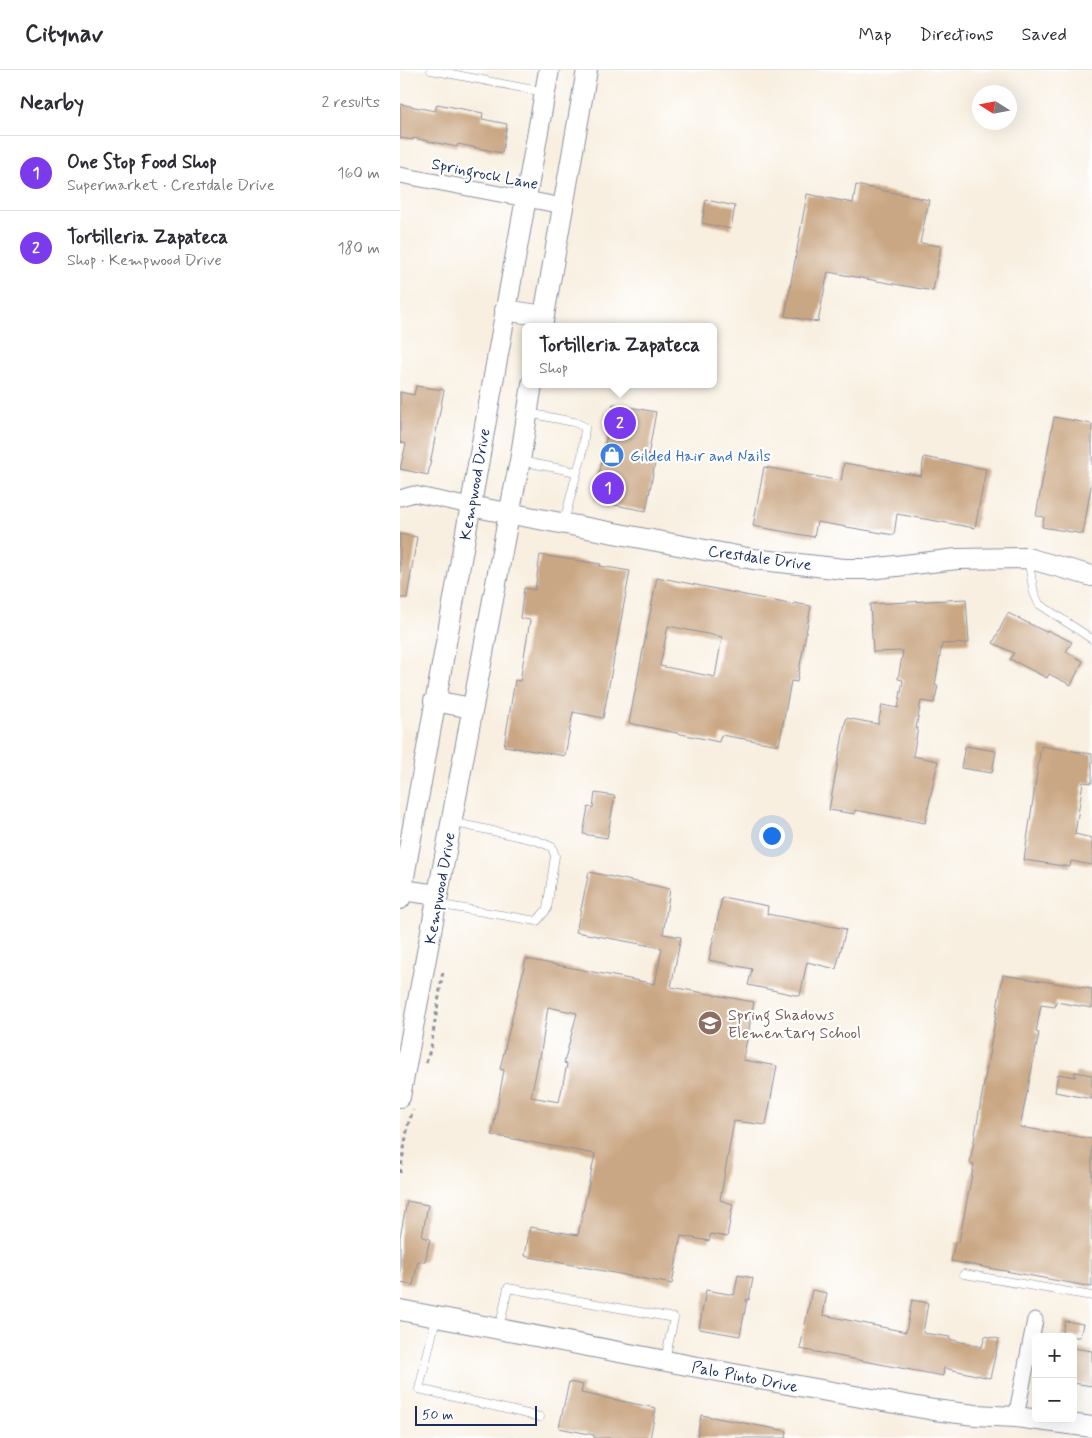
<!DOCTYPE html>
<html lang="en">
<head>
<meta charset="utf-8">
<style>
	:root { --surface:#fff; --page:#f7f7f7; --text:#2b2b33; --muted:#7c7c81; --line:#e1e1e2; --accent:#7c3aed }
	body { margin:0; font-family:Mynerve,sans-serif; background:var(--page); color:var(--text) }
	.controls { position:absolute; right:15px; bottom:15px; display:grid; overflow:hidden; border-radius:8px; box-shadow:0 5px 20px #0002 }
	.controls button { width:45px; height:45px; display:grid; place-items:center; padding:0; border:0; border-bottom:1px solid var(--line); background:var(--surface); color:var(--text); font:25px sans-serif }
	.compass { position:absolute; left:572px; top:15px; width:45px; height:45px; border-radius:50%; background:var(--surface); box-shadow:0 5px 20px #0002; rotate:281deg }
	.scale { position:absolute; left:15px; bottom:12px; width:122px; box-sizing:border-box; padding-left:5px; border:2px solid #1b2f5e; border-top:0; font-size:14px; line-height:18px; white-space:nowrap; color:#1b2f5e; -webkit-text-stroke:4px #fff; paint-order:stroke }
	.you { position:absolute; left:371px; top:765px; width:18px; height:18px; margin:-12px; border:4px solid #fff; border-radius:50%; background:#1a73e8; box-shadow:0 0 0 8px #1a73e833 }
	.badge { display:grid; place-items:center; width:32px; height:32px; border-radius:50%; background:var(--accent); color:#fff; font-size:16px; font-weight:700 }
	.pin { position:absolute; translate:-50% -50%; border:2px solid #fff; box-shadow:0 1px 5px #0006 }
	.popup { position:absolute; left:122px; top:253px; width:195px; height:65px; box-sizing:border-box; display:grid; place-content:center; border-radius:8px; background:var(--surface); filter:drop-shadow(0 1px 4px #0005); font-size:16px; white-space:nowrap; color:var(--muted) }
	.popup b { font-size:19px; color:var(--text) }
	.popup::after { content:''; position:absolute; left:50%; top:100%; margin-left:-10px; border:10px solid transparent; border-top-color:var(--surface) }
	.list { margin:0; padding:0; list-style:none }
	h2 { display:flex; justify-content:space-between; align-items:center; height:65px; margin:0; padding:0 20px; font-size:21px }
	h2 small { font-size:16px; font-weight:400; color:var(--muted) }
	.list li { display:grid; grid-template-columns:32px 1fr auto; gap:15px; align-items:center; box-sizing:border-box; height:75px; padding:0 20px; border-top:1px solid var(--line) }
	.list b { display:block; font-size:19px; white-space:nowrap }
	.list p { margin:0; font-size:16px; white-space:nowrap; color:var(--muted) }
	.list em { font-size:16px; font-style:normal; color:var(--muted) }
	.map { position:relative; flex:none; width:692px; height:1368px; overflow:hidden }
	header { display:flex; align-items:center; gap:30px; box-sizing:border-box; height:70px; padding:0 25px; background:var(--surface); border-bottom:1px solid var(--line) }
	header strong { font-size:24px }
	nav { display:flex; gap:28px; margin-inline-start:auto; font-size:18px }
	main { display:flex }
	aside { flex:1; background:var(--surface) }
	.map>svg:first-child { display:block }
	.building { fill:#caa784; fill-rule:evenodd }
	.lines { fill:none; stroke-linecap:round; stroke-linejoin:round }
	.lane-casing { stroke:#8a8f9f; stroke-width:9 }
	.street-casing { stroke:#8a8f9f; stroke-width:17 }
	.secondary-casing { stroke:#8a8f9f; stroke-width:22 }
	.path { stroke:#8a8f9f; stroke-width:3; stroke-dasharray:4 4; stroke-linecap:butt }
	.lane { stroke:#fff; stroke-width:8 }
	.street { stroke:#fff; stroke-width:15 }
	.secondary { stroke:#fff; stroke-width:20 }
	.labels { text-anchor:middle; stroke-width:4.5; stroke-linejoin:round; paint-order:stroke }
	.street-label { font-size:16px; fill:#1b2f5e; stroke:#fff }
	.shop-label { font-size:16px; fill:#366cbe; stroke:#fff; text-anchor:start }
	.education-label { font-size:16px; fill:#785e54; stroke:#fff; text-anchor:start }
</style>
</head>
<body>
<header>
<strong>Citynav</strong>
<nav><a>Map</a><a>Directions</a><a>Saved</a></nav>
</header>
<main>
<aside>
<h2>Nearby<small>2 results</small></h2>
<ul class="list">
<li><span class="badge">1</span><div><b>One Stop Food Shop</b><p>Supermarket · Crestdale Drive</p></div><em>160 m</em></li>
<li><span class="badge">2</span><div><b>Tortilleria Zapateca</b><p>Shop · Kempwood Drive</p></div><em>180 m</em></li>
</ul>
</aside>
<div class="map">
<svg width="692" height="1368" viewBox="0 0 692 1368">
	<rect width="100%" height="100%" fill="#fff"/>
	<filter id="ink" filterUnits="userSpaceOnUse"><feTurbulence type="fractalNoise" baseFrequency=".02" numOctaves="2"/><feDisplacementMap in="SourceGraphic" scale="10" xChannelSelector="R" yChannelSelector="G"/><feConvolveMatrix kernelMatrix="1 2 1 2 8 2 1 2 1" color-interpolation-filters="sRGB"/></filter>
	<filter id="wash" filterUnits="userSpaceOnUse"><feTurbulence type="fractalNoise" baseFrequency=".0096" numOctaves="4" result="noise"/><feDisplacementMap in="SourceGraphic" scale="20" xChannelSelector="R" yChannelSelector="G"/><feGaussianBlur stdDeviation="1.12" result="paint"/><feColorMatrix in="noise" values="0 0 0 0 0 0 0 0 0 0 0 0 0 0 0 0 0 1.4 0 .05"/><feComposite in="paint" operator="in"/></filter>
	<g filter="url(#wash)">
		<rect width="100%" height="100%" fill="#f8efe0"/>
		<g id="blocks">
			<!-- building -->
			<path class="building" d="M 0,34 L 35,41 L 37,34 L 83,43 L 82,49 L 107,54 L 102,83 L 58,74 L 57,77 L 13,68 L 13,70 L 0,68 Z
				M 456,115 L 529,130 L 520,173 L 541,176 L 533,221 L 428,202 L 418,252 L 385,246 L 407,124 L 453,133 Z
				M 306,130 L 335,136 L 331,159 L 302,153 Z
				M 16,316 L 44,320 L 28,405 L 0,399 L 6,374 L 0,372 L 0,322 L 14,325 Z
				M 213,334 L 256,342 L 248,386 L 256,388 L 246,441 L 194,431 Z
				M 654,347 L 692,354 L 692,410 L 683,464 L 642,457 L 644,447 L 636,446 Z
				M 524,387 L 586,399 L 575,458 L 497,444 L 494,465 L 417,452 L 414,467 L 353,456 L 364,397 L 441,411 L 444,393 L 521,406 Z
				M 0,464 L 17,467 L 7,528 L 0,528 Z
				M 140,485 L 201,494 L 200,496 L 230,501 L 203,648 L 173,642 L 165,686 L 104,676 L 115,610 L 120,611 L 130,550 L 120,548 L 124,518 L 135,520 Z
				M 257,507 L 394,535 L 394,533 L 411,536 L 397,612 L 391,611 L 379,675 L 321,665 L 319,672 L 229,653 ZM 268,556 L 322,567 L 315,607 L 260,596 Z
				M 566,529 L 569,573 L 542,574 L 535,615 L 538,616 L 534,633 L 521,631 L 516,658 L 518,658 L 513,686 L 538,691 L 525,753 L 455,740 L 455,744 L 429,740 L 446,648 L 478,654 L 482,635 L 498,638 L 503,610 L 498,609 L 503,581 L 473,582 L 470,534 Z
				M 608,543 L 646,562 L 647,560 L 672,572 L 666,582 L 683,591 L 671,615 L 649,604 L 647,608 L 610,589 L 614,583 L 593,573 Z
				M 565,676 L 596,681 L 592,703 L 561,698 Z
				M 641,676 L 692,684 L 692,713 L 683,712 L 675,764 L 692,768 L 692,795 L 671,791 L 670,797 L 624,790 Z
				M 195,723 L 215,726 L 207,768 L 183,764 L 188,737 L 193,738 Z
				M 189,802 L 270,819 L 263,864 L 281,867 L 271,917 L 354,932 L 343,990 L 377,996 L 366,1055 L 334,1051 L 320,1130 L 333,1134 L 327,1167 L 311,1164 L 309,1171 L 281,1166 L 272,1214 L 125,1186 L 130,1157 L 178,1165 L 195,1084 L 92,1065 L 104,1000 L 100,999 L 126,889 L 255,914 L 262,878 L 176,862 ZM 148,937 L 177,943 L 164,993 L 167,994 L 159,1032 L 131,1027 L 139,988 L 140,988 Z
				M 322,827 L 368,836 L 367,844 L 446,859 L 436,899 L 407,892 L 400,926 L 348,915 L 352,899 L 309,890 Z
				M 603,905 L 692,919 L 692,938 L 656,932 L 655,937 L 641,935 L 636,962 L 639,963 L 620,1057 L 692,1069 L 692,1217 L 551,1191 L 555,1172 L 559,1172 L 574,1094 L 570,1093 Z
				M 675,1002 L 692,1005 L 692,1029 L 655,1022 L 658,1004 L 675,1007 Z
				M 7,1131 L 28,1135 L 22,1167 L 30,1169 L 25,1192 L 18,1191 L 13,1215 L 0,1213 L 0,1167 Z
				M 338,1205 L 353,1208 L 349,1230 L 347,1229 L 340,1266 L 299,1259 L 306,1220 L 334,1225 Z
				M 412,1220 L 427,1223 L 423,1245 L 506,1262 L 512,1230 L 528,1233 L 523,1263 L 550,1267 L 549,1269 L 582,1277 L 585,1266 L 599,1269 L 590,1308 L 544,1298 L 543,1306 L 400,1279 Z
				M 665,1251 L 683,1254 L 680,1267 L 661,1267 Z
				M 673,1278 L 692,1281 L 692,1316 L 673,1313 Z
				M 169,1312 L 183,1315 L 181,1323 L 256,1338 L 250,1368 L 194,1368 L 194,1365 L 159,1358 Z
				M 301,1345 L 387,1361 L 386,1368 L 297,1368 Z"/>
		</g>
	</g>
	<g filter="url(#ink)">
		<use href="#blocks" fill-opacity="0" stroke="#8a8f9f" stroke-width="1"/>
		<g class="lines">
			<defs>
				<path id="lane" d="M 31,0 L 144,22
					M 120,391 L 177,402 L 182,386 L 185,357 L 174,352 L 128,343
					M 164,452 L 177,402
					M 628,489 L 634,523 L 639,534 L 692,569
					M 38,833 L 48,836 L 137,851 L 147,839 L 155,786 L 152,777 L 135,770 L 51,752
					M 564,1204 L 692,1226
					M 36,1249 L 19,1319 L 140,1347
					M 99,1259 L 108,1218 L 274,1248 L 265,1290"/>
				<path id="street" d="M 0,105 L 163,136
					M 0,428 L 14,424 L 70,436
					M 616,1347 L 635,1250"/>
				<path id="secondary" d="M 105,240 L 144,246
					M 142,257 L 187,0
					M 70,436 L 353,489 L 444,499 L 470,499 L 557,489 L 627,488 L 692,506
					M 34,631 L 72,638
					M 2,820 L 38,825
					M 0,829 L 149,0
					M 0,1027 L 109,444 L 120,391 L 132,314
					M 0,1240 L 365,1310 L 534,1340 L 575,1345 L 616,1347 L 692,1357"/>
			</defs>
			<!-- lane casing -->
			<use href="#lane" class="lane-casing"/>
			<!-- street casing -->
			<use href="#street" class="street-casing"/>
			<!-- secondary casing -->
			<use href="#secondary" class="secondary-casing"/>
			<!-- path -->
			<path class="path" d="M 26,993 L 31,977 L 43,901
				M 0,1103 L 8,1055 L 13,1040"/>
			<!-- lane -->
			<use href="#lane" class="lane"/>
			<!-- street -->
			<use href="#street" class="street"/>
			<!-- secondary -->
			<use href="#secondary" class="secondary"/>
		</g>
	</g>
	<!-- icons -->
	<defs>
		<symbol id="shop-disc" viewBox="-11 -11 22 22"><circle r="9.5" fill="#3f7fe0" stroke="#fff"/><path d="M-5-2.5h2.3a2.7 3.5 0 0 1 5.4 0H5L5.5 6h-11ZM-1.5-2.5h3a1.5 2.3 0 0 0-3 0Z" fill="#fff"/></symbol>
		<symbol id="school-disc" viewBox="-11 -11 22 22"><circle r="9.5" fill="#8d6e63" stroke="#fff"/><path d="M0-5L7-2L0 1L-7-2ZM-4 1L0 2.5L4 1V4Q0 6-4 4Z" fill="#fff"/></symbol>
	</defs>
	<g fill-rule="evenodd">
		<use href="#shop-disc" x="198" y="371" width="28" height="28"/>
		<use href="#school-disc" x="296" y="939" width="28" height="28"/>
	</g>
	<g class="labels">
		<!-- street labels -->
		<g class="street-label">
			<text transform="translate(85 103) rotate(11)" y="6">Springrock Lane</text>
			<text transform="translate(74 414) rotate(-80)" y="6">Kempwood Drive</text>
			<text transform="translate(360 487) rotate(8)" y="6">Crestdale Drive</text>
			<text transform="translate(39 818) rotate(-80)" y="6">Kempwood Drive</text>
			<text transform="translate(345 1306) rotate(11)" y="6">Palo Pinto Drive</text>
		</g>
		<!-- shop labels -->
		<g class="shop-label">
			<text x="230" y="391">Gilded Hair and Nails</text>
		</g>
		<!-- education labels -->
		<g class="education-label">
			<text x="328" y="950">Spring Shadows<tspan x="328" dy="18">Elementary School</tspan></text>
		</g>
	</g>
</svg>
<div class="controls">
<button>+</button>
<button>−</button>
</div>
<svg class="compass" viewBox="-18 -18 36 36"><path d="M0-13l5 13h-10z" fill="#e53935"/><path d="M0 13l5-13h-10z" fill="#7c7c81"/></svg>
<div class="scale">50 m</div>
<div class="you"></div>
<div class="pin badge" style="left:208px;top:418px">1</div>
<div class="pin badge" style="left:220px;top:353px">2</div>
<div class="popup"><b>Tortilleria Zapateca</b>Shop</div>
</div>
</main>
</body>
</html>
